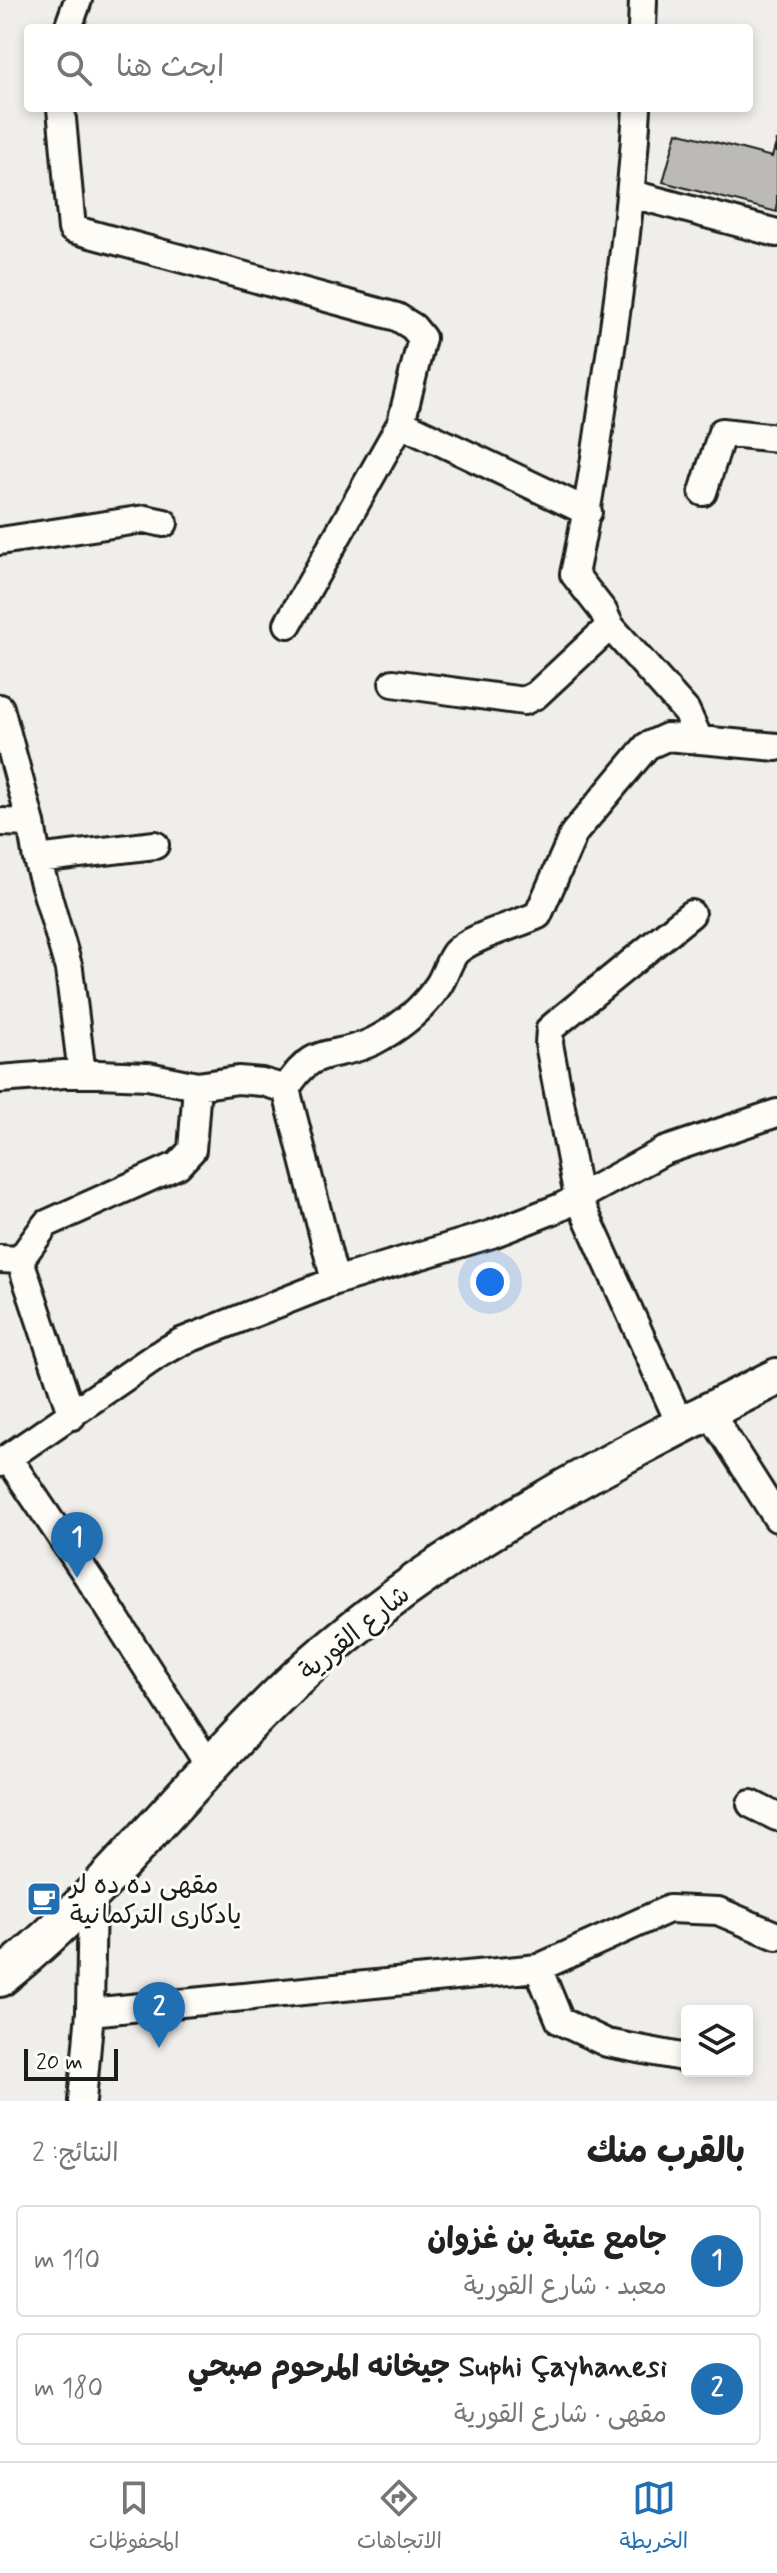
<!DOCTYPE html>
<html lang="ar">
<head>
<meta charset="utf-8">
<style>
	:root { --surface:#fff; --page:#f2f2f2; --text:#222; --muted:#767676; --line:#e0e0e0; --accent:#1f6fb2 }
	body { margin:0; font-family:Mynerve,"Playpen Sans Arabic",sans-serif; background:var(--page); color:var(--text); direction:rtl }
	.controls { position:absolute; right:24px; bottom:24px; display:grid; overflow:hidden; border-radius:8px; box-shadow:0 4px 12px #0003 }
	.controls button { width:72px; height:72px; display:grid; place-items:center; padding:0; border:0; border-bottom:2px solid var(--line); background:var(--surface); color:var(--text); font:40px sans-serif }
	.scale { position:absolute; left:24px; bottom:20px; width:94px; box-sizing:border-box; padding-left:8px; border:4px solid #1c1c1c; border-top:0; font-size:22px; line-height:28px; white-space:nowrap; color:#1c1c1c; -webkit-text-stroke:6px #fdfcf7; paint-order:stroke }
	.you { position:absolute; left:490px; top:1282px; width:28px; height:28px; margin:-20px; border:6px solid #fff; border-radius:50%; background:#1a73e8; box-shadow:0 0 0 12px #1a73e833 }
	.badge { display:grid; place-items:center; width:52px; height:52px; border-radius:50%; background:var(--accent); color:#fff; font-size:26px; font-weight:700 }
	.pin { position:absolute; translate:-50% -66px; filter:drop-shadow(0 2px 4px #0008) }
	.pin::after { content:''; position:absolute; top:42px; width:28px; height:24px; background:inherit; clip-path:polygon(0 0,100% 0,50% 100%) }
	.list { margin:0; padding:0; list-style:none }
	h2 { display:flex; justify-content:space-between; align-items:center; height:104px; margin:0; padding:0 32px; font-size:34px }
	h2 small { font-size:26px; font-weight:400; color:var(--muted) }
	.list li { display:grid; grid-template-columns:52px 1fr auto; gap:24px; align-items:center; box-sizing:border-box; height:112px; margin:0 16px 16px; padding:0 16px; border:2px solid var(--line); border-radius:8px }
	.list b { display:block; font-size:30px; white-space:nowrap }
	.list p { margin:0; font-size:26px; white-space:nowrap; color:var(--muted) }
	.list em { font-size:26px; font-style:normal; color:var(--muted) }
	.icon { flex:none; width:44px; height:44px; fill:none; stroke:currentColor; stroke-width:2; stroke-linecap:round; stroke-linejoin:round }
	.map { position:relative; flex:none; width:777px; height:2101px; overflow:hidden; direction:ltr }
	.search { position:absolute; background:var(--surface); box-shadow:0 4px 12px #0003; left:24px; right:24px; top:24px; height:88px; display:flex; align-items:center; gap:20px; box-sizing:border-box; padding:0 28px; border-radius:8px; color:var(--muted); font-size:30px }
	.sheet { height:360px; background:var(--surface) }
	nav { display:flex; justify-content:space-around; align-items:center; box-sizing:border-box; height:112px; border-top:2px solid var(--line); background:var(--surface); font-size:22px; color:var(--muted) }
	nav a { display:grid; justify-items:center; gap:4px }
	nav .on { color:var(--accent) }
	.map>svg:first-child { display:block }
	.building { fill:#bbbab6; stroke:#1c1c1c; stroke-width:2 }
	.lines { fill:none; stroke-linecap:round; stroke-linejoin:round }
	.street-casing { stroke:#1c1c1c; stroke-width:32 }
	.secondary-casing { stroke:#1c1c1c; stroke-width:42 }
	.street { stroke:#fdfcf7; stroke-width:26 }
	.secondary { stroke:#fdfcf7; stroke-width:36 }
	.labels { text-anchor:middle; stroke-width:6; stroke-linejoin:round; paint-order:stroke }
	.street-label { font-size:26px; fill:#1c1c1c; stroke:#fdfcf7 }
	.poi-label { font-size:26px; fill:#1c1c1c; stroke:#fdfcf7; text-anchor:start }
</style>
</head>
<body>
<div class="map">
<svg width="777" height="2101" viewBox="0 0 777 2101">
	<rect width="100%" height="100%" fill="#f0eeea"/>
	<filter id="ink" filterUnits="userSpaceOnUse"><feTurbulence type="fractalNoise" baseFrequency=".0125" numOctaves="2"/><feDisplacementMap in="SourceGraphic" scale="16" xChannelSelector="R" yChannelSelector="G"/><feConvolveMatrix kernelMatrix="1 2 1 2 8 2 1 2 1" color-interpolation-filters="sRGB"/></filter>
	<g filter="url(#ink)">
		<!-- building -->
		<path class="building" d="M 677,132 L 772,157 L 777,140 L 777,212 L 663,182 Z"/>
		<g class="lines">
			<defs>
				<path id="street" d="M 68,28 L 78,0
					M 642,28 L 643,0
					M 61,108 L 72,229 L 397,317 L 413,327 L 422,338 L 401,423
					M 637,108 C 632,196 621,282 608,369 C 598,438 589,506 574,574 L 603,611 L 610,626 L 686,711 L 699,739
					M 632,194 L 777,233
					M 703,492 L 722,432 L 777,438
					M 0,541 L 145,519 L 164,523
					M 288,624 L 401,423 L 588,512
					M 393,683 L 524,701 L 536,695 L 610,626
					M 0,708 L 31,823 L 37,859 L 69,969 L 82,1074
					M 0,822 L 31,823
					M 37,859 L 155,845
					M 0,1079 L 64,1074 L 98,1074 L 148,1076 L 197,1086 L 238,1080 L 262,1082 L 286,1089 L 335,1281 L 181,1342 L 156,1356 L 0,1463
					M 286,1089 C 314,1042 334,1061 374,1041 C 399,1028 422,1010 438,986 C 445,976 448,962 455,953 C 469,937 517,925 538,915 L 574,833 L 647,746 L 667,737 L 777,747
					M 0,1259 L 20,1260 L 72,1416
					M 20,1260 L 46,1224 L 178,1165 L 192,1150 L 197,1086
					M 335,1281 L 492,1234 L 561,1207 L 664,1151 L 777,1113
					M 709,1411 L 777,1518
					M 681,1426 L 578,1197 L 549,1044 L 550,1029 L 557,1023 L 691,914
					M 8,1458 L 105,1602 L 210,1767
					M 751,1804 L 777,1817
					M 538,1968 L 560,2021 L 607,2043 L 687,2058
					M 90,2012 L 538,1968 L 669,1909 L 718,1911 L 777,1936
					M 82,2101 L 90,2012 L 92,1892"/>
				<path id="secondary" d="M 0,1978 C 117,1885 204,1760 315,1661 C 451,1541 616,1457 777,1377"/>
			</defs>
			<!-- street casing -->
			<use href="#street" class="street-casing"/>
			<!-- secondary casing -->
			<use href="#secondary" class="secondary-casing"/>
			<!-- street -->
			<use href="#street" class="street"/>
			<!-- secondary -->
			<use href="#secondary" class="secondary"/>
		</g>
	</g>
	<!-- icons -->
	<defs>
		<symbol id="cafe-square" viewBox="-11 -11 22 22"><rect x="-9" y="-9" width="18" height="18" rx="4" fill="#1f6fb2" stroke="#fdfcf7"/><path d="M-5.5-4.5H6V0H3Q3 3.5 0 3.5H-2.5Q-5.5 3.5-5.5 0ZM3-3.2v2h1.7v-2ZM-6 4.5H4V6H-6Z" fill="#fff"/></symbol>
	</defs>
	<g fill-rule="evenodd">
		<use href="#cafe-square" x="24" y="1879" width="40" height="40"/>
	</g>
	<g class="labels">
		<!-- street labels -->
		<g class="street-label">
			<text transform="translate(354 1632) rotate(-39)" y="9">شارع القورية</text>
		</g>
		<!-- poi labels -->
		<g class="poi-label">
			<text x="70" y="1893">مقهى ده ده لر<tspan x="70" dy="30">يادكارى التركمانية</tspan></text>
		</g>
	</g>
</svg>
<div class="controls">
<button><svg class="icon" aria-label="layers" viewBox="0 0 24 24"><path d="M12 4l9 5-9 5-9-5zM3 14l9 5 9-5"/></svg></button>
</div>
<div class="scale">20 m</div>
<div class="you"></div>
<div class="pin badge" style="left:77px;top:1578px">1</div>
<div class="pin badge" style="left:159px;top:2048px">2</div>
<div class="search"><svg class="icon" aria-label="search" viewBox="0 0 24 24"><circle cx="10" cy="10" r="6"/><path d="M15 15l6 6"/></svg>ابحث هنا</div>
</div>
<section class="sheet">
<h2>بالقرب منك<small>النتائج: 2</small></h2>
<ul class="list">
<li><span class="badge">1</span><div><b>جامع عتبة بن غزوان</b><p>معبد · شارع القورية</p></div><em>110 m</em></li>
<li><span class="badge">2</span><div><b>Suphi Çayhanesi جيخانه المرحوم صبحي</b><p>مقهى · شارع القورية</p></div><em>180 m</em></li>
</ul>
</section>
<nav>
<a class="on"><svg class="icon" aria-label="map" viewBox="0 0 24 24"><path d="M3 6l6-2 6 2 6-2v14l-6 2-6-2-6 2zM9 4v14M15 6v14"/></svg>الخريطة</a>
<a><svg class="icon" aria-label="directions" viewBox="0 0 24 24"><path d="M12 3l9 9-9 9-9-9zM9 14v-3h6M13 9l2 2-2 2"/></svg>الاتجاهات</a>
<a><svg class="icon" aria-label="saved" viewBox="0 0 24 24"><path d="M7 4h10v16l-5-4-5 4z"/></svg>المحفوظات</a>
</nav>
</body>
</html>
